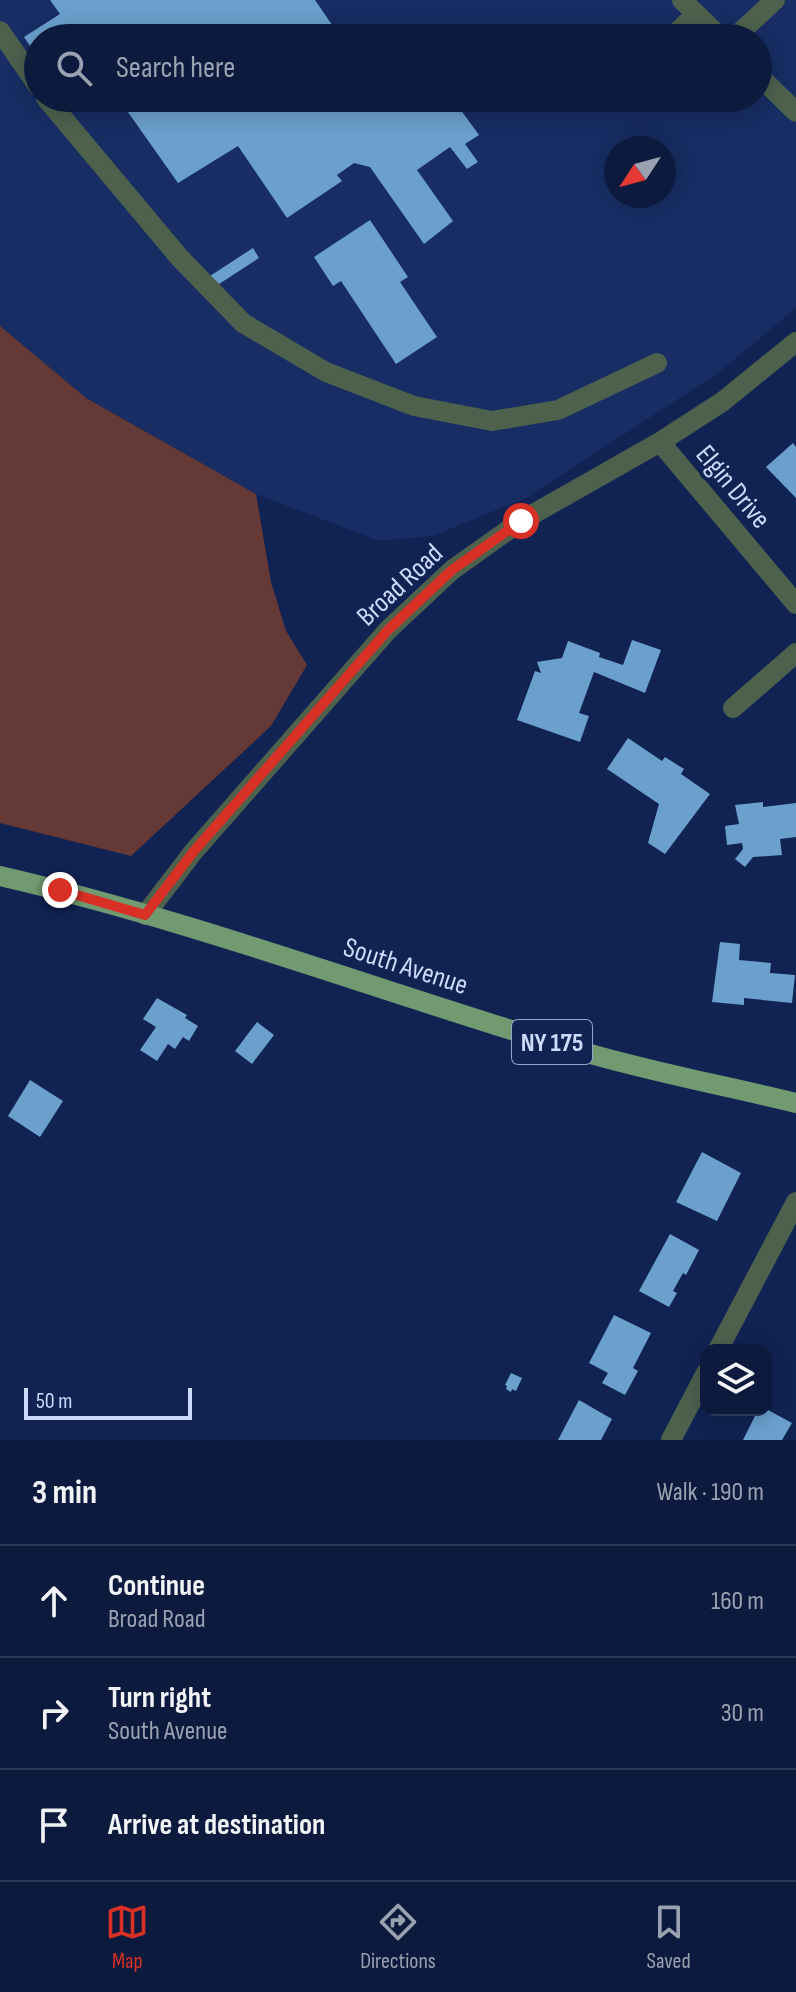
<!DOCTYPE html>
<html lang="en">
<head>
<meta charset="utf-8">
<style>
	:root { --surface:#0c1a3e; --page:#1a2749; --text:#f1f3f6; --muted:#9aa1b0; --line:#2c3858; --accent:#d93025 }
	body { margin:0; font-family:"Sofia Sans Condensed",sans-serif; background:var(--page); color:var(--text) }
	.controls { position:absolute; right:24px; bottom:24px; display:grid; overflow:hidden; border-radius:16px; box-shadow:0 4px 20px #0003 }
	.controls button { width:72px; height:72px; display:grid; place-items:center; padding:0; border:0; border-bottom:2px solid var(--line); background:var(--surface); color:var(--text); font:40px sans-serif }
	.compass { position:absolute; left:604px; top:136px; width:72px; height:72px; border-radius:50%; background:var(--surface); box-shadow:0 4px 20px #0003; rotate:234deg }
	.scale { position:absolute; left:24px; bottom:20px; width:168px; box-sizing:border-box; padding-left:8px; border:4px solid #ccdbf9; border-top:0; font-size:22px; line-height:28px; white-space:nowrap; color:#ccdbf9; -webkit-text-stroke:6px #102353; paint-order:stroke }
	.stop { position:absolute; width:24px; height:24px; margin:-18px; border:6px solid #d93025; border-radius:50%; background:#fff }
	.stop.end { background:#d93025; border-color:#fff; box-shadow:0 2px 8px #0008 }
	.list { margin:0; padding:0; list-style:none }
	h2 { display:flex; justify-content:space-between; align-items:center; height:104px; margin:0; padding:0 32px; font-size:34px }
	h2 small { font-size:26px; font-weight:400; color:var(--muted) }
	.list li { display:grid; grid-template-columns:52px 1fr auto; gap:24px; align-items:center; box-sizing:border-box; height:112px; padding:0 32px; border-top:2px solid var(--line) }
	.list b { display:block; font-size:30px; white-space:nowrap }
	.list p { margin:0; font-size:26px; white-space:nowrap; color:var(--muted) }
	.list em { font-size:26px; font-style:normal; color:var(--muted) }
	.icon { flex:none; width:44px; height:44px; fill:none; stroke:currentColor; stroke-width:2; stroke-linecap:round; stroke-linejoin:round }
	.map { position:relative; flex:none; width:796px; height:1440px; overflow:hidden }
	.search { position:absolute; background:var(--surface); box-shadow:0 4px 20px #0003; left:24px; right:24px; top:24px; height:88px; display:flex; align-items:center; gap:20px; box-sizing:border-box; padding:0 28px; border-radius:44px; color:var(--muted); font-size:30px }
	.sheet { height:440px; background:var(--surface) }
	nav { display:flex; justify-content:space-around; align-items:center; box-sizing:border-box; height:112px; border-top:2px solid var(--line); background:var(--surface); font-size:22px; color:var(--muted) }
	nav a { display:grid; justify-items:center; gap:4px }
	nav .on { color:var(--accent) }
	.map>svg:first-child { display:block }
	.built { fill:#172d63; fill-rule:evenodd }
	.green { fill:#653936 }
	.building { fill:#6ba0cd }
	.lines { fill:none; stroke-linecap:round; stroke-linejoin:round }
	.minor { stroke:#4d614d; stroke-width:20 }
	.major { stroke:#719a71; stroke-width:20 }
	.route { stroke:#d93025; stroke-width:10 }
	.labels { text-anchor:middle; stroke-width:8; stroke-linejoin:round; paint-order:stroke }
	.shield { fill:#102353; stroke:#94a4c7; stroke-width:2 }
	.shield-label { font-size:26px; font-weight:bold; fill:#ccdbf9 }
	.street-label { font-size:28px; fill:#ccdbf9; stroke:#102353 }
</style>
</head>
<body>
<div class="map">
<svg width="796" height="1440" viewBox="0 0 796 1440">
	<rect width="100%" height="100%" fill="#102353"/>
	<!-- built -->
	<path class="built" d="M 0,0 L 796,0 L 796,308 L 718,373 L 528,497 L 433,536 L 379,541 L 256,494 L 86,398 L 0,326 ZM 38,38 L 758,38 L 758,98 L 38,98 ZM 616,148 L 664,148 L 664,196 L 616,196 Z"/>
	<!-- green -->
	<path class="green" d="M 0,326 L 86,398 L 256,494 L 271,582 L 286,631 L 307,665 L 271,726 L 131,856 L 0,823 Z"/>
	<!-- building -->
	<path class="building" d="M 50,0 L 315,0 L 341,38 L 38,38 L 38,58 L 24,37 L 60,14 Z
		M 118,98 L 324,98 L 328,104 L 337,98 L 452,98 L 479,135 L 465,144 L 478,162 L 467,169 L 450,147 L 417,170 L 453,221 L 424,244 L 370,167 L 354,163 L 337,175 L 342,181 L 287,218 L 238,146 L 178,183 Z
		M 370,220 L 408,277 L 400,282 L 437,337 L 396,364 L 341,281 L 333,286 L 314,257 Z
		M 253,248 L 259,258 L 216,286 L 210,276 Z
		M 793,443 L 796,447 L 796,498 L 766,467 Z
		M 632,640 L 661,650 L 645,693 L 594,672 L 579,713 L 589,716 L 580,742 L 517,720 L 535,671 L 541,673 L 537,662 L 562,658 L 568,641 L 600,653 L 599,657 L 623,665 Z
		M 628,738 L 662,761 L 665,757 L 684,769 L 681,774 L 710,794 L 665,854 L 648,843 L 659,804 L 607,769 Z
		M 763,802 L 763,807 L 796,803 L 796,837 L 780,839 L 782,855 L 753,857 L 745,867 L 735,859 L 743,849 L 742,843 L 727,845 L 725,826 L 739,824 L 735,805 Z
		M 720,942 L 740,944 L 739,960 L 771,963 L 770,973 L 795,975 L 792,1003 L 744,998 L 744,1005 L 712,1002 Z
		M 157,998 L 187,1015 L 185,1018 L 198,1026 L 189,1041 L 183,1037 L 175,1049 L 168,1044 L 157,1061 L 140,1050 L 156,1027 L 143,1019 Z
		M 257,1022 L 274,1035 L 252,1064 L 235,1051 Z
		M 30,1080 L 63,1101 L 40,1137 L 8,1116 Z
		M 702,1152 L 741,1173 L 717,1221 L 676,1202 Z
		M 670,1234 L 699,1250 L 686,1275 L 683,1273 L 673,1291 L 677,1293 L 669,1307 L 639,1291 Z
		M 614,1315 L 651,1333 L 633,1368 L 638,1371 L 625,1395 L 602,1383 L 608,1373 L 589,1363 Z
		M 511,1373 L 522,1378 L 516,1391 L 512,1389 L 511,1392 L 506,1389 L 507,1386 L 505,1385 Z
		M 579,1400 L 612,1419 L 601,1440 L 558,1440 Z
		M 758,1410 L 768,1410 L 792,1423 L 782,1440 L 743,1440 Z"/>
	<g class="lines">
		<!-- minor -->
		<path class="minor" d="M 682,0 L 721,38
			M 0,31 L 38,86
			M 671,38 L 696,14
			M 734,38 L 775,0
			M 758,75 L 796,112
			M 46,98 L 179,257 L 243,323 L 326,372 L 414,406 L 492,421 L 558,410 L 657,363
			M 660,442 L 796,604
			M 733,708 L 796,653
			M 145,915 L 194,851 L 388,630 L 452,570 L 521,521 L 660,442 L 722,402 L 796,342
			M 718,1350 L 796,1202
			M 671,1440 L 706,1373"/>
		<!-- major -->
		<path class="major" d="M 0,876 C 195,921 382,992 573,1049 C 646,1071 722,1085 796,1103"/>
	</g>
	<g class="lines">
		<!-- route -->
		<path class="route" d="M 60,890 L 145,915 L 194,851 L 388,630 L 452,570 L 521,521"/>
	</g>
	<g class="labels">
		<!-- shield labels -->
		<rect class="shield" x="512" y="1020" width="80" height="44" rx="6"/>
		<g class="shield-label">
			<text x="552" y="1051">NY 175</text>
		</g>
		<!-- street labels -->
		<g class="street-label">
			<text transform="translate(734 486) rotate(50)" y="10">Elgin Drive</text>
			<text transform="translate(399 584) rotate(-43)" y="10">Broad Road</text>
			<text transform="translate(406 965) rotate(18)" y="10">South Avenue</text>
		</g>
	</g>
</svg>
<div class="controls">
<button><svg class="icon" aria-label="layers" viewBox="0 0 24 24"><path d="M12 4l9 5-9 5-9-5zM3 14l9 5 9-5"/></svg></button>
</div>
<svg class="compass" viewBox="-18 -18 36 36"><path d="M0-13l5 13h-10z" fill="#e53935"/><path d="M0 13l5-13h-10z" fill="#9aa1b0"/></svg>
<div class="scale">50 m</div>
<div class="stop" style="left:521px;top:521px"></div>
<div class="stop end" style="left:60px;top:890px"></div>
<div class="search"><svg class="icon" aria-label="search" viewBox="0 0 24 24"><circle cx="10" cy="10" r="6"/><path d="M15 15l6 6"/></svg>Search here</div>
</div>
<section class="sheet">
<h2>3 min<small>Walk · 190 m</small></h2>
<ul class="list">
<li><svg class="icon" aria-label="ahead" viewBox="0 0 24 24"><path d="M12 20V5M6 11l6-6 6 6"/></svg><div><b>Continue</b><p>Broad Road</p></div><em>160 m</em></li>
<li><svg class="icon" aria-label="right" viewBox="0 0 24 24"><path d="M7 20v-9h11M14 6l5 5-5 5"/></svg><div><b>Turn right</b><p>South Avenue</p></div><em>30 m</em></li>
<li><svg class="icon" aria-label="arrive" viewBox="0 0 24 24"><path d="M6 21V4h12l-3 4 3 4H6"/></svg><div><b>Arrive at destination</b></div></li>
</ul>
</section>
<nav>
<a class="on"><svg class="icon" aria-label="map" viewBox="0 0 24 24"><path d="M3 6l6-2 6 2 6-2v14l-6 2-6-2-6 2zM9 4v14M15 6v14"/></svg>Map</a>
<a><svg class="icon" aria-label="directions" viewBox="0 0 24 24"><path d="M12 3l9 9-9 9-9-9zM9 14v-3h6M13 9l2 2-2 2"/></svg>Directions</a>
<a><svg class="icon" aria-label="saved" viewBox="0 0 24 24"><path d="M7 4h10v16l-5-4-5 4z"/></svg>Saved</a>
</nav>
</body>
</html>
